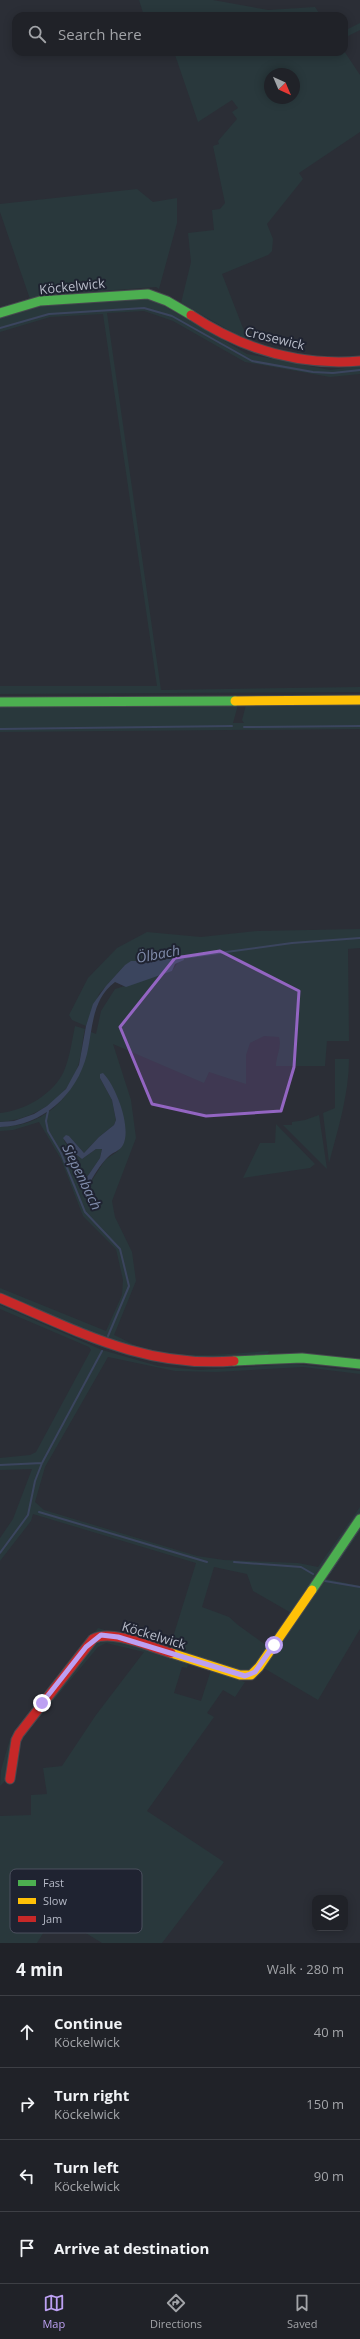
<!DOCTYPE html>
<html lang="en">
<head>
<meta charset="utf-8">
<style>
	:root { --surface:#202228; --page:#2d2f34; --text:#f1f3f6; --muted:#a2a4a8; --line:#3d3f45; --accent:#bca0f2 }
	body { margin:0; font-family:"Open Sans",sans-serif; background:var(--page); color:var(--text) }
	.controls { position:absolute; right:12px; bottom:12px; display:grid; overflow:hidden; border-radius:8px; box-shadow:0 2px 10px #0003 }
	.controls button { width:36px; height:36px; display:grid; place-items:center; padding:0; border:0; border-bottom:1px solid var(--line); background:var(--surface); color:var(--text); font:20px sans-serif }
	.compass { position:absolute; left:264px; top:68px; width:36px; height:36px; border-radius:50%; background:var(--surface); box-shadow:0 2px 10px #0003; rotate:136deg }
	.stop { position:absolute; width:12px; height:12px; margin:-9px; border:3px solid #bca0f2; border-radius:50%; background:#fff }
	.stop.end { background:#bca0f2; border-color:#fff; box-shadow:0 1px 4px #0008 }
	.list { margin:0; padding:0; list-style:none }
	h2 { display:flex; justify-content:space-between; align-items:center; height:52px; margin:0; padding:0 16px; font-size:17px }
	h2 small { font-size:13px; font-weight:400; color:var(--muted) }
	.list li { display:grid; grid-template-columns:26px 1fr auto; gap:12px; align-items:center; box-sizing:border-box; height:72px; padding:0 16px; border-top:1px solid var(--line) }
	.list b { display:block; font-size:15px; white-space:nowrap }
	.list p { margin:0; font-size:13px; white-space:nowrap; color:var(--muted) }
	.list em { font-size:13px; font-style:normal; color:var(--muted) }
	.icon { flex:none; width:22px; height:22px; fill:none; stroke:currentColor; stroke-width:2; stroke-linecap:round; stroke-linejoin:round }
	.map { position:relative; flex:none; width:360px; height:1943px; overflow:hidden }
	.search { position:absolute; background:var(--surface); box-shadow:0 2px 10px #0003; left:12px; right:12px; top:12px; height:44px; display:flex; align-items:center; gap:10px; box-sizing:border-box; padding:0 14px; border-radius:12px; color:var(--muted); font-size:15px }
	.sheet { height:340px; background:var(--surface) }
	nav { display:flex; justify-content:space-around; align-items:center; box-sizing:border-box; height:56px; border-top:1px solid var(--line); background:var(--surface); font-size:11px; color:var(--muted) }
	nav a { display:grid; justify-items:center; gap:2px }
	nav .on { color:var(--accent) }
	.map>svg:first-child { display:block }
	.green { fill:#29383c; fill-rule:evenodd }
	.water { fill:#3b455e }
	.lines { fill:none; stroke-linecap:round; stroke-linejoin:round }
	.stream { stroke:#3b455e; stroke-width:2 }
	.fast-casing { stroke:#47494f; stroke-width:11 }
	.slow-casing { stroke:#47494f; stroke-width:11 }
	.jam-casing { stroke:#47494f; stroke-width:11 }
	.fast { stroke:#4caf50; stroke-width:9 }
	.slow { stroke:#ffc107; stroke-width:9 }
	.jam { stroke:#c62828; stroke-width:9 }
	.route { stroke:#bca0f2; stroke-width:5 }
	.marked { fill:#9365c2; fill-opacity:0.2; stroke:#9365c2; stroke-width:3; stroke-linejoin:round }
	.labels { text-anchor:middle; stroke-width:4; stroke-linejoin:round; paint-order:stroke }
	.street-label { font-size:13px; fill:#b6bac7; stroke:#1f2331 }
	.water-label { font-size:14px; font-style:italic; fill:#808cab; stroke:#1f2331 }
	.key { fill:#1f2331; stroke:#4c505e; stroke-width:1 }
	.key-label { font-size:11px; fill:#b6bac7 }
</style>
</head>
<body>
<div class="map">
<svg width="360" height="1943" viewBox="0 0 360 1943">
	<rect width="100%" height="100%" fill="#2b2e36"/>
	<!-- green -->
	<path class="green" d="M 139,0 L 213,0 L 268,10 L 315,7 L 321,16 L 144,16 Z
		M 360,23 L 360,30 L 344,38 L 344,31 Z
		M 344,51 L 360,75 L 360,132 L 299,173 L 303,179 L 267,224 L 273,239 L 272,251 L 268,255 L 222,274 L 248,341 L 181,303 L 191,262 L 188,233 L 214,230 L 212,210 L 220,209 L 225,203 L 213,146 L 219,144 L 218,141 L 237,119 L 232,112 L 238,108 L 232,100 L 198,122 L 174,52 ZM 270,74 L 294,74 L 294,98 L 270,98 Z
		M 137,189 L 153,202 L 177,198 L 177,223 L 159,289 L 156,287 L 45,295 L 30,299 L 0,212 L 0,204 Z
		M 151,298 L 247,354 L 330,370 L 360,366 L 360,374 L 330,377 L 245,362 L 173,321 L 144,311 L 107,313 L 161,690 L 360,687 L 360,692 L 0,694 L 0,686 L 157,686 L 103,314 L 50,317 L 0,332 L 0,318 L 45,305 Z
		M 360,704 L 360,729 L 0,732 L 0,707 L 238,705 L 233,723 L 244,723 L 242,720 L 246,705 Z
		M 360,929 L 360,948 L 348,949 L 349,1041 L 327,1041 L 325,1066 L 276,1066 C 276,1055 282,1048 279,1037 L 264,1036 L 250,1043 L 246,1055 L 246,1084 L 209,1072 L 204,1083 L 113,1044 L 131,1100 L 136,1138 L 112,1201 L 115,1217 L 132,1252 L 136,1281 L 114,1335 C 124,1339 134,1346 145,1349 C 185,1359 228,1354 269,1351 L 267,1355 L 205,1360 L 155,1355 L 111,1341 L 0,1294 L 0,1288 L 106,1331 L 122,1295 L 123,1280 L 116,1249 L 83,1216 L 61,1159 L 39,1122 L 13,1130 L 0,1131 L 0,1127 C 57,1126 82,1082 91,1032 L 96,1034 L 101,1011 L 115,989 L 172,971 L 183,955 L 154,961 L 137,961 L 125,965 L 99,994 L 86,1026 L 72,1020 L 69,1015 L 88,978 L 117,948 L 147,932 L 201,937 L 257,931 ZM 100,1078 L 114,1093 L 120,1104 L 118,1151 L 105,1160 L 89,1185 L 83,1183 L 100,1158 L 102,1148 L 96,1149 L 82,1159 L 73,1152 L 64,1141 L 65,1136 L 69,1136 L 84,1153 L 99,1137 L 114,1125 L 116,1120 L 112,1100 Z
		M 75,1026 L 85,1029 C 82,1041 82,1054 78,1066 C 68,1099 33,1120 0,1122 L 0,1113 C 24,1111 54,1094 64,1071 C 70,1057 72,1040 75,1026 Z
		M 335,1059 L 349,1059 C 349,1094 338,1129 329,1163 L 323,1113 L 335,1108 Z
		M 319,1115 L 327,1169 L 283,1125 L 292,1125 L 292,1122 L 305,1120 Z
		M 276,1124 L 315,1164 L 310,1168 L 243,1178 L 260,1143 L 275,1143 Z
		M 0,1305 L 102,1350 L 158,1366 L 199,1370 L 294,1364 L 360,1371 L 360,1374 L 303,1367 L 216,1372 L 175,1371 L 108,1357 L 45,1467 L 35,1502 L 44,1510 L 197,1556 L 224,1560 L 298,1563 L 318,1567 L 360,1507 L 360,1531 L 327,1579 L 360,1586 L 360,1629 L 318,1700 L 262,1667 L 293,1614 L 253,1591 L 247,1574 L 214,1567 L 202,1607 L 229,1617 L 238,1625 L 270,1648 L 249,1674 L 101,1635 L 15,1735 L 8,1778 L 0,1786 L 1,1770 L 10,1739 L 98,1628 L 169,1650 L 196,1563 L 33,1514 L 31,1521 L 0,1561 L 0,1538 L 13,1519 L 32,1469 L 0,1470 L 0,1458 L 30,1455 L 36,1452 L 91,1350 L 89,1347 L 0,1309 Z
		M 108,1637 L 189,1661 L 187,1668 L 182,1667 L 174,1693 L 201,1701 L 211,1670 L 245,1682 L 235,1697 L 223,1690 L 207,1713 L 214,1717 L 147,1811 L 224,1862 L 162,1943 L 102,1943 L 55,1914 L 37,1943 L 0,1943 L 0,1816 L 31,1815 L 31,1795 L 47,1794 L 43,1768 L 62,1766 L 96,1715 L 144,1652 L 106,1643 L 98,1647 L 22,1738 L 20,1744 L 18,1767 L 14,1766 L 19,1738 L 95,1642 Z"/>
	<!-- water -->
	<path class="water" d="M 183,955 L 184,960 L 175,964 L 172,971 L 126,987 L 115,982 C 91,1000 93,1029 87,1054 C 77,1095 42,1126 0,1127 L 0,1122 L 14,1121 L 34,1114 L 47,1106 L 66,1089 L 79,1065 L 86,1026 L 93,1004 L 106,986 L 125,965 L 131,961 L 154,961 Z
		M 103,1073 C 116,1086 132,1128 123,1145 C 120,1151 113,1152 108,1157 C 101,1164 93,1176 89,1185 L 93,1193 L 89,1195 L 86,1194 L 83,1183 L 100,1158 L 102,1149 L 96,1149 L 82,1159 L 73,1152 L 63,1138 L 66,1135 L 69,1136 L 84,1153 L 99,1137 L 114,1125 L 116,1120 L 112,1100 L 100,1078 L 100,1074 Z"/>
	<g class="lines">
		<!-- stream -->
		<path class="stream" d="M 0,328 L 49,314 L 144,308 L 172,316 L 252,361 L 313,372 L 333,373 L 360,370
			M 244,727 L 360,726
			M 0,729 L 232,726
			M 182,958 L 292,943 L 360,938
			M 48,1111 L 46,1121 L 48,1131 L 61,1153 L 85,1212 L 120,1249 L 129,1286 L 108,1336
			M 0,1465 L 42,1463
			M 39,1512 L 207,1562
			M 0,1553 L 28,1515 L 35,1481 L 42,1463 L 102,1351
			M 234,1562 L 301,1567 L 313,1574
			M 329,1573 L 360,1527
			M 325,1581 L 360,1587"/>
		<defs>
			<path id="fast" d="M 0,313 L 40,301 L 148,294 L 167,301 L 191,315
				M 0,702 L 235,701
				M 234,1361 L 302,1358 L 360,1364
				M 312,1590 L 360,1519"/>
			<path id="slow" d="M 235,701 L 360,700
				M 171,1653 L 240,1675 L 251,1675 L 259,1667 L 312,1590"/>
			<path id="jam" d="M 191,315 C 242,349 299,366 360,361
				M 0,1298 C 80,1332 144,1368 234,1361
				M 10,1779 L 16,1740 L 19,1734 L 93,1639 C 112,1629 150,1647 171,1653"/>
		</defs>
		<!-- fast casing -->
		<use href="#fast" class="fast-casing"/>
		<!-- slow casing -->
		<use href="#slow" class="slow-casing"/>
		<!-- jam casing -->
		<use href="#jam" class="jam-casing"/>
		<!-- fast -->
		<use href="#fast" class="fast"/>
		<!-- slow -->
		<use href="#slow" class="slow"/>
		<!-- jam -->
		<use href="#jam" class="jam"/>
	</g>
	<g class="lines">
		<!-- route -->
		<path class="route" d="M 42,1703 L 86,1647 L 101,1635 L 118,1637 L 245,1676 L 255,1672 L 274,1645"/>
	</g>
	<!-- marked area -->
	<path class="marked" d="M 220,951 L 299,991 L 294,1067 L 281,1111 L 206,1116 L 152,1104 L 120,1027 L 175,958 Z"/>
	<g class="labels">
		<!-- street labels -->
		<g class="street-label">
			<text transform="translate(72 286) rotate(-6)" y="5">Köckelwick</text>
			<text transform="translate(275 338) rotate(14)" y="5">Crosewick</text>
			<text transform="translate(154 1635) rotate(17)" y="5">Köckelwick</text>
		</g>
		<!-- water labels -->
		<g class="water-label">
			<text transform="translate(158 954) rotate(-11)" y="5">Ölbach</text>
			<text transform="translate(82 1177) rotate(64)" y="5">Siepenbach</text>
		</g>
	</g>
	<!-- legend -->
	<rect x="10" y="1869" width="132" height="64" rx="6" class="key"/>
	<rect x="18" y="1880" width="18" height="6" fill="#4caf50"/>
	<rect x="18" y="1898" width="18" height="6" fill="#ffc107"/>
	<rect x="18" y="1916" width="18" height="6" fill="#c62828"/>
	<g class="key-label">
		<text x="43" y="1887">Fast</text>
		<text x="43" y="1905">Slow</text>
		<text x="43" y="1923">Jam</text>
	</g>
</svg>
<div class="controls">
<button><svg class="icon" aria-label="layers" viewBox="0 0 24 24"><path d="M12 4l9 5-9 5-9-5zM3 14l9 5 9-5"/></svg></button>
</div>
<svg class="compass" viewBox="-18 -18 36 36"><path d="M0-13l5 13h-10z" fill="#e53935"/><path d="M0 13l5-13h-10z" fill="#a2a4a8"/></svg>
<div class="stop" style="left:274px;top:1645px"></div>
<div class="stop end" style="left:42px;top:1703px"></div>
<div class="search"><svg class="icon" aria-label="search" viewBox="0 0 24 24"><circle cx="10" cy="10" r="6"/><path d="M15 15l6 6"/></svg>Search here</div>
</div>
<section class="sheet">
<h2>4 min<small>Walk · 280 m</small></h2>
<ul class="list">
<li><svg class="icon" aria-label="ahead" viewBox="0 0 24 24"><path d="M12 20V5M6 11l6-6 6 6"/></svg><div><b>Continue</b><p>Köckelwick</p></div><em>40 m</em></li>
<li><svg class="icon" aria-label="right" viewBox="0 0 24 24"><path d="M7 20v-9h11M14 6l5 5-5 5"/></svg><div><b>Turn right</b><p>Köckelwick</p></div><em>150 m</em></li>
<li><svg class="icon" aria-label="left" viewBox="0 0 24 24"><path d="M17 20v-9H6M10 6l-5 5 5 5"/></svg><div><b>Turn left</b><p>Köckelwick</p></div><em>90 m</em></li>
<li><svg class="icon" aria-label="arrive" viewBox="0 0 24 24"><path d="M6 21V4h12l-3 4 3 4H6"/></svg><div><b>Arrive at destination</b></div></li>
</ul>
</section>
<nav>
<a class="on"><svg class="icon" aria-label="map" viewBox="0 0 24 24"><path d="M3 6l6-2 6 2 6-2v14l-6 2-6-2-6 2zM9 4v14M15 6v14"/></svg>Map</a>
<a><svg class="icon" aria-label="directions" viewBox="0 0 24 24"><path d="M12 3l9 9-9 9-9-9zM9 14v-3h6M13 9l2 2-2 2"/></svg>Directions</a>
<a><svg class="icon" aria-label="saved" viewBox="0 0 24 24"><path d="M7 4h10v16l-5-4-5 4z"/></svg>Saved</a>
</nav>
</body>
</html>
